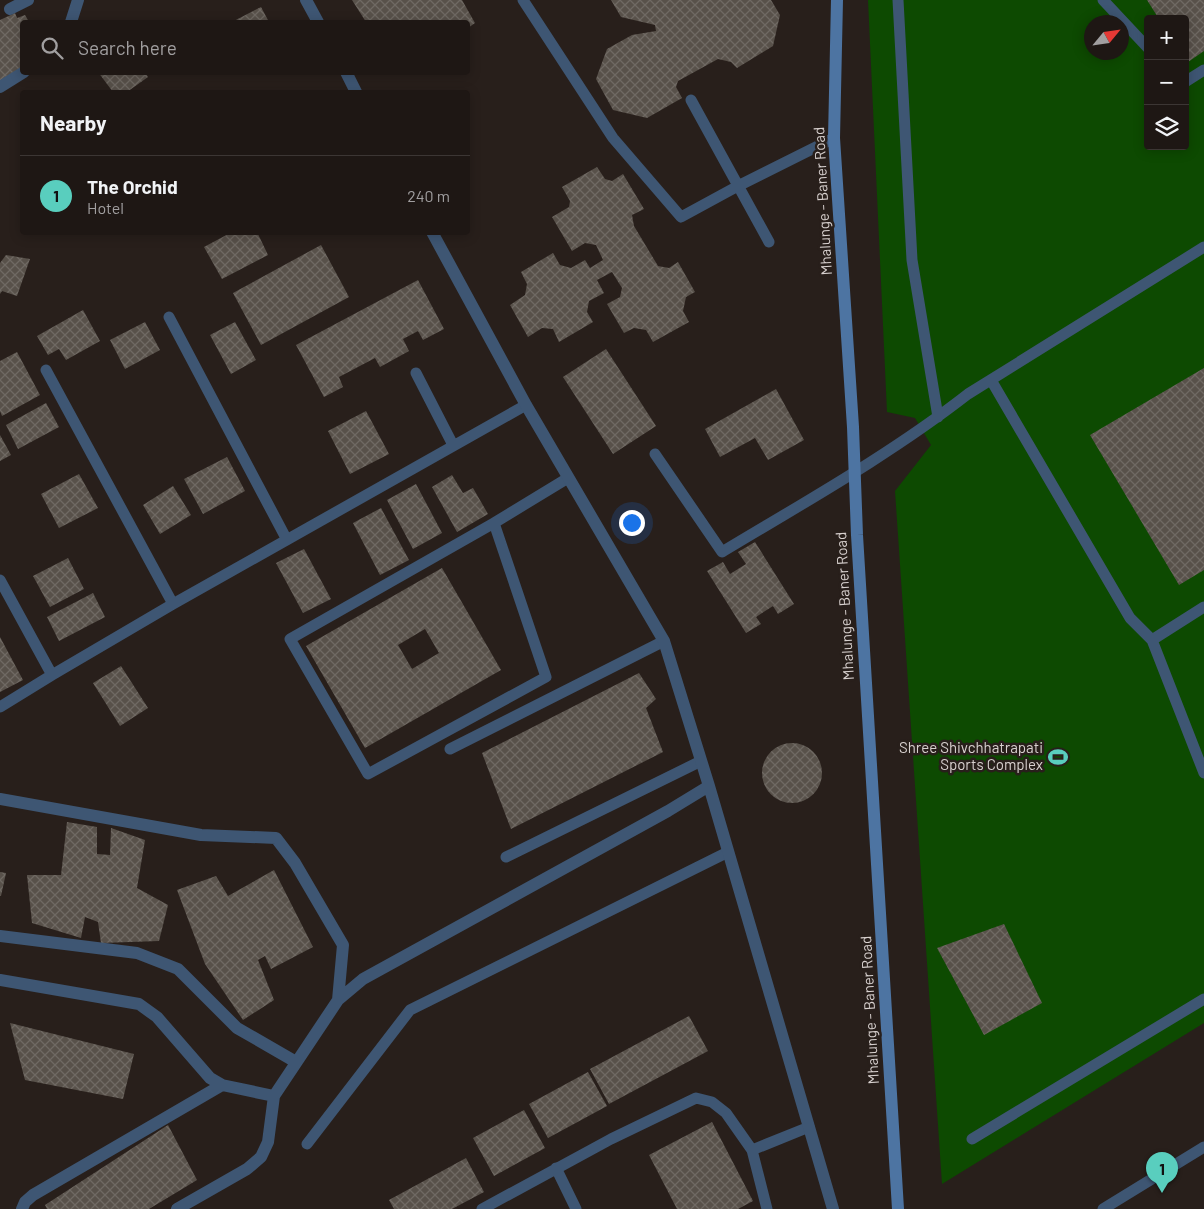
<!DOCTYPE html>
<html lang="en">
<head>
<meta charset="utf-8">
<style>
	:root { --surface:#1e1714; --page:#26201d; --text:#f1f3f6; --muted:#a19fa0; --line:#3c3634; --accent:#59cebe }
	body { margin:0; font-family:Barlow,sans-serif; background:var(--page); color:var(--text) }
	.controls { position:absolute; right:15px; top:15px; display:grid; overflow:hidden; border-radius:5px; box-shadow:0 2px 12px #0003 }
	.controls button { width:45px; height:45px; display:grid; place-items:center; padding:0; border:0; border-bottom:1px solid var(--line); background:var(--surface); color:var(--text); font:25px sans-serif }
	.compass { position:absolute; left:1084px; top:15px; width:45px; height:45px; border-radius:50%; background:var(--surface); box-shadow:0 2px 12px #0003; rotate:61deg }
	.you { position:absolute; left:631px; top:522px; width:18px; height:18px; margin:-12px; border:4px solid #fff; border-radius:50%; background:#1a73e8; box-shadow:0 0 0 8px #1a73e833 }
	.badge { display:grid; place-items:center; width:32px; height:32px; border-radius:50%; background:var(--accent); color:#111; font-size:16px; font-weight:700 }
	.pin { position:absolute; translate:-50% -41px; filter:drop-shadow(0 1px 2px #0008) }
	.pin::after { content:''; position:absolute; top:26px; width:18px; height:15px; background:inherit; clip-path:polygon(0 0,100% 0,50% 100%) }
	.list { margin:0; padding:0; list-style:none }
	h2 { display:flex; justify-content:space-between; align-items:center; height:65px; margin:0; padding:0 20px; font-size:21px }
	h2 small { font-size:16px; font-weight:400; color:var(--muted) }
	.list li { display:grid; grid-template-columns:32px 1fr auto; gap:15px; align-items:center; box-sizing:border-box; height:80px; padding:0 20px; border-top:1px solid var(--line) }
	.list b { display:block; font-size:19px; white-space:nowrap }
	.list p { margin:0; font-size:16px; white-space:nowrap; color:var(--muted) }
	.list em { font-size:16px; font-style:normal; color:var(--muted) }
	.icon { flex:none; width:28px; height:28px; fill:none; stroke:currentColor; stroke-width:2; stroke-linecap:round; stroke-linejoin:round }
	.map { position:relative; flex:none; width:1204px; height:1209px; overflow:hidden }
	.search { position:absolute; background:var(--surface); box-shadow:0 2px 12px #0003; left:20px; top:20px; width:450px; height:55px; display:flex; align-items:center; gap:12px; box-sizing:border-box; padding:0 18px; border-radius:5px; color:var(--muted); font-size:19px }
	.panel { position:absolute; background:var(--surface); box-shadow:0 2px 12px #0003; left:20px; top:90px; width:450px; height:145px; border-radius:5px }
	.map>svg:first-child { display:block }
	.grass { fill:#0d4a01; fill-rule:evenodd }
	.building { fill:url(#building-cross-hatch); fill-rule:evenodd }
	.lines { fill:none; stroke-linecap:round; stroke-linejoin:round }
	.service { stroke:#3e5673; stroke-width:11 }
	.minor { stroke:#3e5673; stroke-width:12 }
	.secondary { stroke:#4d74a2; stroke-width:12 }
	.labels { text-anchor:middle; stroke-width:5; stroke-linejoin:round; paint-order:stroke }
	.street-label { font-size:15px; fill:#d8d1cf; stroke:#281f1b }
	.poi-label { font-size:15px; fill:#d8d1cf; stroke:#281f1b; text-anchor:end }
</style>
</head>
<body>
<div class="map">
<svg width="1204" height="1209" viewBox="0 0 1204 1209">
	<defs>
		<pattern id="building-cross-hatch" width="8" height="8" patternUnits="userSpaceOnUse" patternTransform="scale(1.25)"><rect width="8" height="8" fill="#58514a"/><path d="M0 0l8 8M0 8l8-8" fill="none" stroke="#6f6963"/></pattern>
	</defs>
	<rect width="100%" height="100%" fill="#281f1b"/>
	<!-- grass -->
	<path class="grass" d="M 868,0 L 1204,0 L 1204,1023 L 942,1184 L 895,491 L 931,445 L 915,418 L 887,412 ZM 1148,19 L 1185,19 L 1185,146 L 1148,146 ZM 1092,22 L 1122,22 L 1122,52 L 1092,52 Z"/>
	<!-- building -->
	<path class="building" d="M 352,0 L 462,0 L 475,23 L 468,28 L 468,22 L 366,22 Z
		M 611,0 L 771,0 L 780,15 L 773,46 L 737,68 L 731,62 L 718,59 L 678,81 L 676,87 L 682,98 L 647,118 L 613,110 L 596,79 L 607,49 L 632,35 L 656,31 L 655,25 L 621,17 Z
		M 1147,0 L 1204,0 L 1204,51 L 1188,62 L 1185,57 L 1185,19 L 1159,19 Z
		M 261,7 L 269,22 L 232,22 Z
		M 15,13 L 17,18 L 25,15 L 29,22 L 22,22 L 22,69 L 0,81 L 0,20 Z
		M 98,72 L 145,72 L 148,77 L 127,92 L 113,92 Z
		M 597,167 L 605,179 L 612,181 L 623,174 L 644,209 L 632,215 L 634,226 L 658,266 L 669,268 L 678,262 L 695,292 L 686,297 L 683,311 L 689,322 L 653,342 L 646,330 L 634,328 L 624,333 L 607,304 L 620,297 L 622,288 L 612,272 L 597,280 L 604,293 L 589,301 L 587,312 L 593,322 L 559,342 L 553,329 L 542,328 L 528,337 L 510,305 L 525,295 L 527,284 L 521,272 L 553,253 L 560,265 L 571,268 L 585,260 L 590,268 L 603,260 L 596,245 L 585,243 L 572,251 L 552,217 L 569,207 L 570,201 L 562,187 Z
		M 232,232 L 257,232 L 268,255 L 222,279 L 204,247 Z
		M 321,245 L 349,297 L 261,345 L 233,293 Z
		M 6,255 L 30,259 L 17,296 L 2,291 L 0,294 L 0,263 Z
		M 418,280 L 444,329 L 423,340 L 418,331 L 403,339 L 409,351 L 380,367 L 375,358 L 339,377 L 343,387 L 324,397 L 296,345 Z
		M 83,310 L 100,341 L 66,360 L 59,349 L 48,355 L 37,336 Z
		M 145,322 L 160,350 L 125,369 L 110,340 Z
		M 235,322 L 256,360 L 231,374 L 210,335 Z
		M 606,349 L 656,426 L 613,454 L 563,377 Z
		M 17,352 L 40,395 L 2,416 L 0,411 L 0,361 Z
		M 1204,368 L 1204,570 L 1179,585 L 1090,435 Z
		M 776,389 L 804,440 L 768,460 L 755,438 L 720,457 L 705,429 Z
		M 46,403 L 59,427 L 18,449 L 6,425 Z
		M 366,411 L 389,454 L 350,474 L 328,431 Z
		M 0,435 L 11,455 L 0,461 Z
		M 227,457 L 245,491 L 203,514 L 184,479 Z
		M 79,474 L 98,508 L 59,528 L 41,494 Z
		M 452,475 L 463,493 L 473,488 L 488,514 L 457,532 L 432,487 Z
		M 416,484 L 442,533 L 413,549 L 387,500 Z
		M 173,486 L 191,515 L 160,534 L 143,505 Z
		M 381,508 L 409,560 L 380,575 L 353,523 Z
		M 755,542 L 794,604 L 778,614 L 773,606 L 756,617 L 761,624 L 746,633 L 707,571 L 723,562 L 730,574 L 746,564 L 738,552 Z
		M 304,549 L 331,599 L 303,613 L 276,563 Z
		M 68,558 L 84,589 L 50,607 L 33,576 Z
		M 442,568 L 501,670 L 365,748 L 306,646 ZM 425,629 L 439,653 L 412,669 L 398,645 Z
		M 93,593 L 105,617 L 59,641 L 47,617 Z
		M 0,637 L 23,680 L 0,692 Z
		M 121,666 L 148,708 L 120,726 L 93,683 Z
		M 639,673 L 656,699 L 646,708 L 663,752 L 511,829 L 482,753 Z
		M762 773a30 30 0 1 1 60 0a30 30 0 1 1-60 0Z
		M 67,822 L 97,827 L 97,854 L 110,855 L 111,828 L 145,840 L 137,888 L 168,905 L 159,941 L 101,943 L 98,922 L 85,917 L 81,938 L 32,923 L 27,875 L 61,875 Z
		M 274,870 L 313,947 L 271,969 L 265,956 L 258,960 L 274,1000 L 243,1020 L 205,964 L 177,890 L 216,876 L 228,896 Z
		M 0,872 L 6,873 L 1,896 L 0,896 Z
		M 1004,924 L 1042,1003 L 984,1035 L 937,948 Z
		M 689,1016 L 708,1051 L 609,1104 L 590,1069 Z
		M 10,1023 L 134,1054 L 123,1099 L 25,1080 Z
		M 588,1072 L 607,1106 L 548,1138 L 529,1104 Z
		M 524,1110 L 545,1148 L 494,1176 L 473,1138 Z
		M 712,1122 L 753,1201 L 738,1209 L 677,1209 L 649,1155 Z
		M 168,1125 L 197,1180 L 149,1209 L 47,1209 L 45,1205 Z
		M 466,1158 L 484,1192 L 452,1209 L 394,1209 L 389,1200 Z"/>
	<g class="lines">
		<!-- service -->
		<path class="service" d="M 523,0 L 613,138 L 681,217 L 738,186 L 834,138
			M 898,0 L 912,260 L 938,417
			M 1103,0 L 1148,48
			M 1185,82 L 1204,70
			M 691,100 L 769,242
			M 169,317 L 287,540
			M 46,370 L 173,604
			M 416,373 L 453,445
			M 991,380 L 1130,618 L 1152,640 L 1204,773
			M 655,454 L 722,552 C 805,502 891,454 968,394 L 1204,247
			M 494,523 L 290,639 L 368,774 L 546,677 L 494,523 L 568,478
			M 0,580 L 52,675 L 173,604 L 526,405
			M 1152,640 L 1204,607
			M 0,707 L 52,675
			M 450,749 L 664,641
			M 506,857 L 701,761
			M 972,1139 L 1204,999
			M 307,1144 L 410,1010 L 728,852
			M 556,1168 L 576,1209
			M 482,1209 L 611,1139 L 696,1098 L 712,1102 L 726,1113 L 752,1150
			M 767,1209 L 752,1150 L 809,1127
			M 1103,1209 L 1204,1147"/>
		<!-- minor -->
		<path class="minor" d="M 306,0 L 318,22
			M 10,9 L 28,0
			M 71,22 L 78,0
			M 346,72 L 356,92
			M 0,87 L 24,72
			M 432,232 L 526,405 L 664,641 L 709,786 L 833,1209
			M 0,799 L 201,835 L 276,838 L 295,863 L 343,945 L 338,1000
			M 0,936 L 137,953 L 178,969 L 237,1028 L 296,1062
			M 0,980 L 139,1004 L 157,1017 L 210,1078 L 222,1085 L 274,1096
			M 22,1209 L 25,1202 L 33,1195 L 222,1085
			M 177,1209 L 247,1169 L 261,1157 L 268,1142 L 274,1096 L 338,1000 L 363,979 L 668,811 L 709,786"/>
		<!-- secondary -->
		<path class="secondary" d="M 837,0 L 834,138 L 853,427 L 857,535 L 898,1209"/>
	</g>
	<!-- icons -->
	<defs>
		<symbol id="stadium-bare" viewBox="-9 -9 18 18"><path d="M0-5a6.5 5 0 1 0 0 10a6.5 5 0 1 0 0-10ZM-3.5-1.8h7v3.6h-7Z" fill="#59cebe" stroke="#281f1b" stroke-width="2.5" paint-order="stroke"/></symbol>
	</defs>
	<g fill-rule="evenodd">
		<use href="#stadium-bare" x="1044" y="743" width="28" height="28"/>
	</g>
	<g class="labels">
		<!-- street labels -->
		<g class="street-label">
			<text transform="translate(823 201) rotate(-93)" y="5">Mhalunge - Baner Road</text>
			<text transform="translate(845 606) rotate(-93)" y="5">Mhalunge - Baner Road</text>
			<text transform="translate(870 1010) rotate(-93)" y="5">Mhalunge - Baner Road</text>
		</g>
		<!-- poi labels -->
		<g class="poi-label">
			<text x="1043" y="753">Shree Shivchhatrapati<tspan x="1043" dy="17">Sports Complex</tspan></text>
		</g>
	</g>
</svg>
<div class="controls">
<button>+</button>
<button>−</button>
<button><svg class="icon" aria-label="layers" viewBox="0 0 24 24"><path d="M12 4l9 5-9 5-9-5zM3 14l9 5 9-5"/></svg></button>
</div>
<svg class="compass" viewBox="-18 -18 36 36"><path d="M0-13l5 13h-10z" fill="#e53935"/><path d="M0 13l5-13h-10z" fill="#a19fa0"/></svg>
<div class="you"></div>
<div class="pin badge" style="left:1162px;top:1193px">1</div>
<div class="search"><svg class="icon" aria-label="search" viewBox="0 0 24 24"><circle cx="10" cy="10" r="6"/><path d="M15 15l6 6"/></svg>Search here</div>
<section class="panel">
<h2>Nearby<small></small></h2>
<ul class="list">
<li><span class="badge">1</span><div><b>The Orchid</b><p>Hotel</p></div><em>240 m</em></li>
</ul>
</section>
</div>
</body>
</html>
